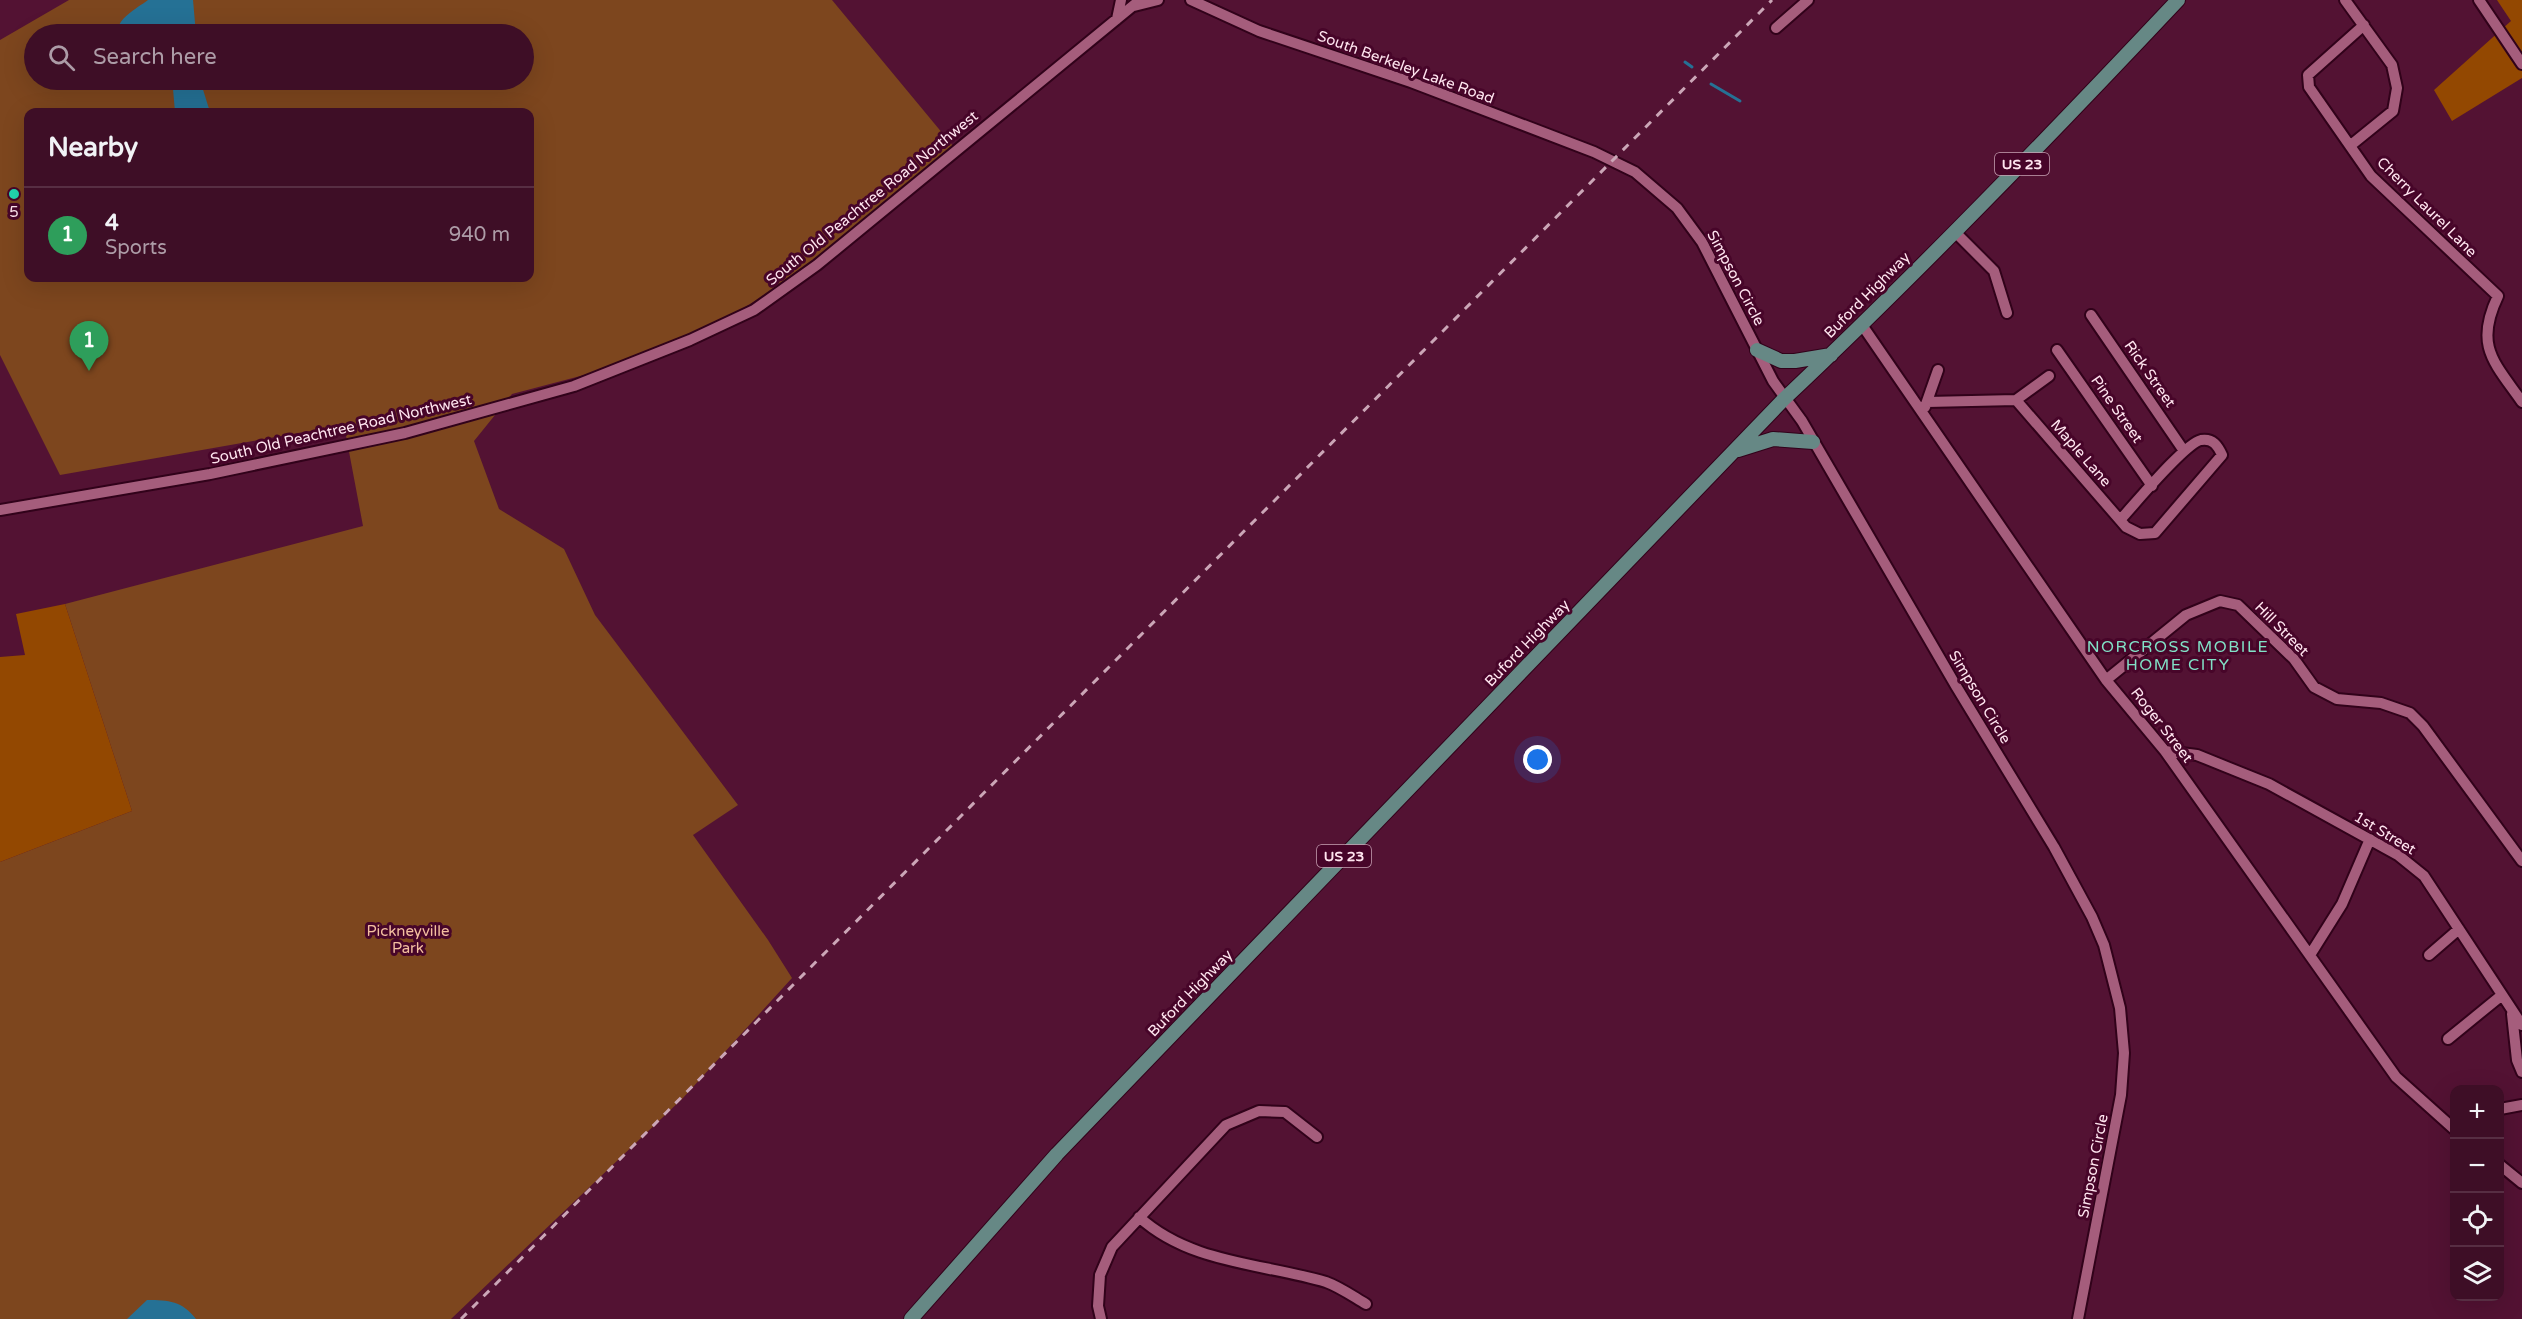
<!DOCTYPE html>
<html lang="en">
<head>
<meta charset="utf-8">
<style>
	:root { --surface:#3e0e26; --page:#491c32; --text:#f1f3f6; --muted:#ad9ca7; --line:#572e43; --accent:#22d5af }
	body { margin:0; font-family:"Varela Round",sans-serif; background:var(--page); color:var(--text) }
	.controls { position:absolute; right:18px; bottom:18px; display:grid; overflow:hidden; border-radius:12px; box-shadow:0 6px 24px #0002 }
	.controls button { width:54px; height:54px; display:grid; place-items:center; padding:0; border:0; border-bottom:2px solid var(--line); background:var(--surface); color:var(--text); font:30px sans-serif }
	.you { position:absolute; left:1538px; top:760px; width:21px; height:21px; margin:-15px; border:4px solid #fff; border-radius:50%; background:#1a73e8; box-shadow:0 0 0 9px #1a73e833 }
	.badge { display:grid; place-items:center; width:39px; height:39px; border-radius:50%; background:var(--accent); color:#fff; font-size:20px; font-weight:700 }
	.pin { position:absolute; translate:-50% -50px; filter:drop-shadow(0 2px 3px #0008) }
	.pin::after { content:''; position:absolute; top:32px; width:21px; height:18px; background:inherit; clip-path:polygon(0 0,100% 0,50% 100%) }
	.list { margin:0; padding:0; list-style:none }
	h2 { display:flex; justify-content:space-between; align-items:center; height:78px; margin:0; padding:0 24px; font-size:26px }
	h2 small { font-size:20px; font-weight:400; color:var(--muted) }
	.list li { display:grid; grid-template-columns:39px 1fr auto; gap:18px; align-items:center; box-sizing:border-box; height:96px; padding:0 24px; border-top:2px solid var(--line) }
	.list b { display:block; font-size:22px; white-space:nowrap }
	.list p { margin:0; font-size:20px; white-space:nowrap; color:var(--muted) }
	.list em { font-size:20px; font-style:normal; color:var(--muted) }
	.icon { flex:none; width:33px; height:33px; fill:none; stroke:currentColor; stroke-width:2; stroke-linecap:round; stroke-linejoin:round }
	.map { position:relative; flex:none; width:2522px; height:1319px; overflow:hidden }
	.search { position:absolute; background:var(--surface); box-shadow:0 6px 24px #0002; left:24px; top:24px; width:510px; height:66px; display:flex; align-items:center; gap:15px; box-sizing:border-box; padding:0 21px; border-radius:33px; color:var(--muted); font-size:22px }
	.panel { position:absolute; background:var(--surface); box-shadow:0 6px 24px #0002; left:24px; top:108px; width:510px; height:174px; border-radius:12px }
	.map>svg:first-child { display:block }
	.green { fill:#7d461e; fill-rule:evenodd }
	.forest { fill:#934801 }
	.water { fill:#257195 }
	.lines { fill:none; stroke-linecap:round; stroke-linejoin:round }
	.stream { stroke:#257195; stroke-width:3 }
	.minor-casing { stroke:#31021a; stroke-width:14 }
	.major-casing { stroke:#31021a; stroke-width:16 }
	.minor { stroke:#a55d7c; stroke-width:10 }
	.major { stroke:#668885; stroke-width:14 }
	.rail { stroke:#cba6b7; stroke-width:3; stroke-dasharray:8 8; stroke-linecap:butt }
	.poi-dot { fill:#22d5af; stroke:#470529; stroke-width:2 }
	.labels { text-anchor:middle; stroke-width:6; stroke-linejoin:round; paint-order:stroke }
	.shield { fill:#470529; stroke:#c8a2b4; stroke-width:1.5 }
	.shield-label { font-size:14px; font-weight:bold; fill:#ffe5ef }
	.street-label { font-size:15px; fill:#ffe5ef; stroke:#470529 }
	.poi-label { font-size:15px; fill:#ffe5ef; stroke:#470529 }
	.park-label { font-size:15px; fill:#f4c0a0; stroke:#470529 }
	.neighbourhood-label { font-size:16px; letter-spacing:1.5px; fill:#82e2c7; stroke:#470529 }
</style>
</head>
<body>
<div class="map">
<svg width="2522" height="1319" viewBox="0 0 2522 1319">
	<rect width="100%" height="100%" fill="#531233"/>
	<!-- green -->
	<path class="green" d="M 69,0 L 832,0 L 953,146 L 800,273 L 767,294 L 730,316 L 650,351 L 588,374 L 512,394 L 474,441 L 499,509 L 564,549 L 595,615 L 738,805 L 693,835 L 768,940 L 792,978 L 683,1098 L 451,1319 L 0,1319 L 0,862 L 132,811 L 65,604 L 363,526 L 344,425 L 60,475 L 0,355 L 0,40 ZM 34,34 L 524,34 L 524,80 L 34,80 ZM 28,112 L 530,112 L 530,278 L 28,278 Z"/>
	<!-- forest -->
	<path class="forest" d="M 2497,0 L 2522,0 L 2522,78 L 2452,121 L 2434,90 L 2511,21 Z
		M 65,604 L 132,811 L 0,862 L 0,657 L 25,655 L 16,614 Z"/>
	<!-- water -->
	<path class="water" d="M 148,0 L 193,0 L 196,34 L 117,34 C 117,18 136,9 148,0 Z
		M 168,80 L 200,80 L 210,112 L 175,112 L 173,89 Z
		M 147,1300 C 169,1300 182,1301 196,1319 L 127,1319 Z"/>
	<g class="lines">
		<!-- stream -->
		<path class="stream" d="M 1685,62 L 1692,67
			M 1711,84 L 1740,101"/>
		<defs>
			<path id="minor" d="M 1191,0 L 1259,31 L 1411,82 L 1594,152 L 1635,172 L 1677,208 L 1702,242 L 1773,381 L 1802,421 L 1956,686 L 2054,847 L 2092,917 L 2104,945 L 2120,1008 L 2124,1053 L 2121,1095 L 2078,1319
				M 2345,0 L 2392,65 L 2397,88 L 2393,111 L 2351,145
				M 2479,0 L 2522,64
				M 1134,6 L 1158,0
				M 1117,19 L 1121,0
				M 2364,25 L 2308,75 L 2309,87 L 2371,176 L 2498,296 C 2474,346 2494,362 2522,402
				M 1776,28 L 1808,0
				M 1955,232 L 1994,271 L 2007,313
				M 2091,315 L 2184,451
				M 1862,325 L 2106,680 L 2165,751 L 2396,1077 L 2454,1129
				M 2057,350 L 2152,486
				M 2016,400 L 2049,376
				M 1927,402 L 2016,400 L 2126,527 L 2140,534 L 2155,533 L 2222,455 C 2218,446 2213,438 2201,440 C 2184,444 2135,504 2120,520
				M 1925,407 L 1938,370
				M 0,510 L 210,474 L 405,433 L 574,386 L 690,340 L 754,310 L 817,265 L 1140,0
				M 2106,680 L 2186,615 L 2220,601 L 2238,605 L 2294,659 L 2314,687 L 2337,699 L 2381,703 L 2410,713 L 2423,726 L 2522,861
				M 2165,751 L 2197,755 L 2269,784 L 2398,855 L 2424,876 L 2522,1025
				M 2310,955 L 2342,904 L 2370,839
				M 2429,955 L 2459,929
				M 2512,1014 L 2517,1060 L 2522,1072
				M 2448,1039 L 2502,995
				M 2500,1109 L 2522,1105
				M 2500,1165 L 2522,1183
				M 1139,1217 C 1191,1264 1262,1263 1326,1282 C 1340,1287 1354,1297 1366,1304
				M 1101,1319 L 1098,1306 L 1100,1275 L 1112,1247 L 1226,1125 L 1259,1111 L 1285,1112 L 1317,1137"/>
			<path id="major" d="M 1757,350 L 1781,361 L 1795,361 L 1831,355
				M 1738,450 L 1773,439 L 1813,442
				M 911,1319 L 1057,1154 L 1784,399 C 1920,271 2050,136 2178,0"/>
		</defs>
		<!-- minor casing -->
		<use href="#minor" class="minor-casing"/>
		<!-- major casing -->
		<use href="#major" class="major-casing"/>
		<!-- minor -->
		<use href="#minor" class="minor"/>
		<!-- major -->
		<use href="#major" class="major"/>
		<!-- rail -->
		<path class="rail" d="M 461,1319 L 1772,0"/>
	</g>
	<!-- markers -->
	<circle class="poi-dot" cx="14" cy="194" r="6"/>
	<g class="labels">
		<!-- shield labels -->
		<g class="shield">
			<rect x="1995" y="153" width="54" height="22" rx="4.5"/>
			<rect x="1317" y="845" width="54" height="22" rx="4.5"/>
		</g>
		<g class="shield-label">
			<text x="2022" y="169">US 23</text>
			<text x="1344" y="861">US 23</text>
		</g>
		<!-- street labels -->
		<g class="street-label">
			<text transform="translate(1406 67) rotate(20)" y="5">South Berkeley Lake Road</text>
			<text transform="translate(872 198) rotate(-39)" y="5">South Old Peachtree Road Northwest</text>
			<text transform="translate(2427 207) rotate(45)" y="5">Cherry Laurel Lane</text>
			<text transform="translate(1736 278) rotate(62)" y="5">Simpson Circle</text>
			<text transform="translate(1867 295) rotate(-45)" y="5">Buford Highway</text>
			<text transform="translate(2150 374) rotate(55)" y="5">Rick Street</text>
			<text transform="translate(2117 409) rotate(55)" y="5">Pine Street</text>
			<text transform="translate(341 429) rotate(-13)" y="5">South Old Peachtree Road Northwest</text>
			<text transform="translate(2081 453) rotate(49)" y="5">Maple Lane</text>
			<text transform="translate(2282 629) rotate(45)" y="5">Hill Street</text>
			<text transform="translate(1527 643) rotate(-46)" y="5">Buford Highway</text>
			<text transform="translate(1980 697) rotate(59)" y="5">Simpson Circle</text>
			<text transform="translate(2162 725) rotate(52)" y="5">Roger Street</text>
			<text transform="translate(2385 833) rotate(31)" y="5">1st Street</text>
			<text transform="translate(1190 993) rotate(-46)" y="5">Buford Highway</text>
			<text transform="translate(2093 1166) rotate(-79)" y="5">Simpson Circle</text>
		</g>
		<!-- poi labels -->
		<g class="poi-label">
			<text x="14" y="217">5</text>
		</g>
		<!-- park labels -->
		<g class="park-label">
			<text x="408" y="936">Pickneyville<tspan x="408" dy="17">Park</tspan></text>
		</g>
		<!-- neighbourhood labels -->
		<g class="neighbourhood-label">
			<text x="2178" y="652">NORCROSS MOBILE<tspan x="2178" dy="18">HOME CITY</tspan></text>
		</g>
	</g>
</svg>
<div class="controls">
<button>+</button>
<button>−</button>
<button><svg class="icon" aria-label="locate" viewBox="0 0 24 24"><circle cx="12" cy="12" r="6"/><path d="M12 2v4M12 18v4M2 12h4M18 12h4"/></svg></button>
<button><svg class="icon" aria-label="layers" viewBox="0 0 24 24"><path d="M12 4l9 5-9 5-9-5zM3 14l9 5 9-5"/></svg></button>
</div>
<div class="you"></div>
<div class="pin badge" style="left:89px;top:371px;background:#2e9e5b">1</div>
<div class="search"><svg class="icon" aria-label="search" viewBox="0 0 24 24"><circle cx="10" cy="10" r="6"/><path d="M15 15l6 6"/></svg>Search here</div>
<section class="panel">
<h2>Nearby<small></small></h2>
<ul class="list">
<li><span class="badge" style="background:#2e9e5b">1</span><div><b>4</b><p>Sports</p></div><em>940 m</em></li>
</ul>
</section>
</div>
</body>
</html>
